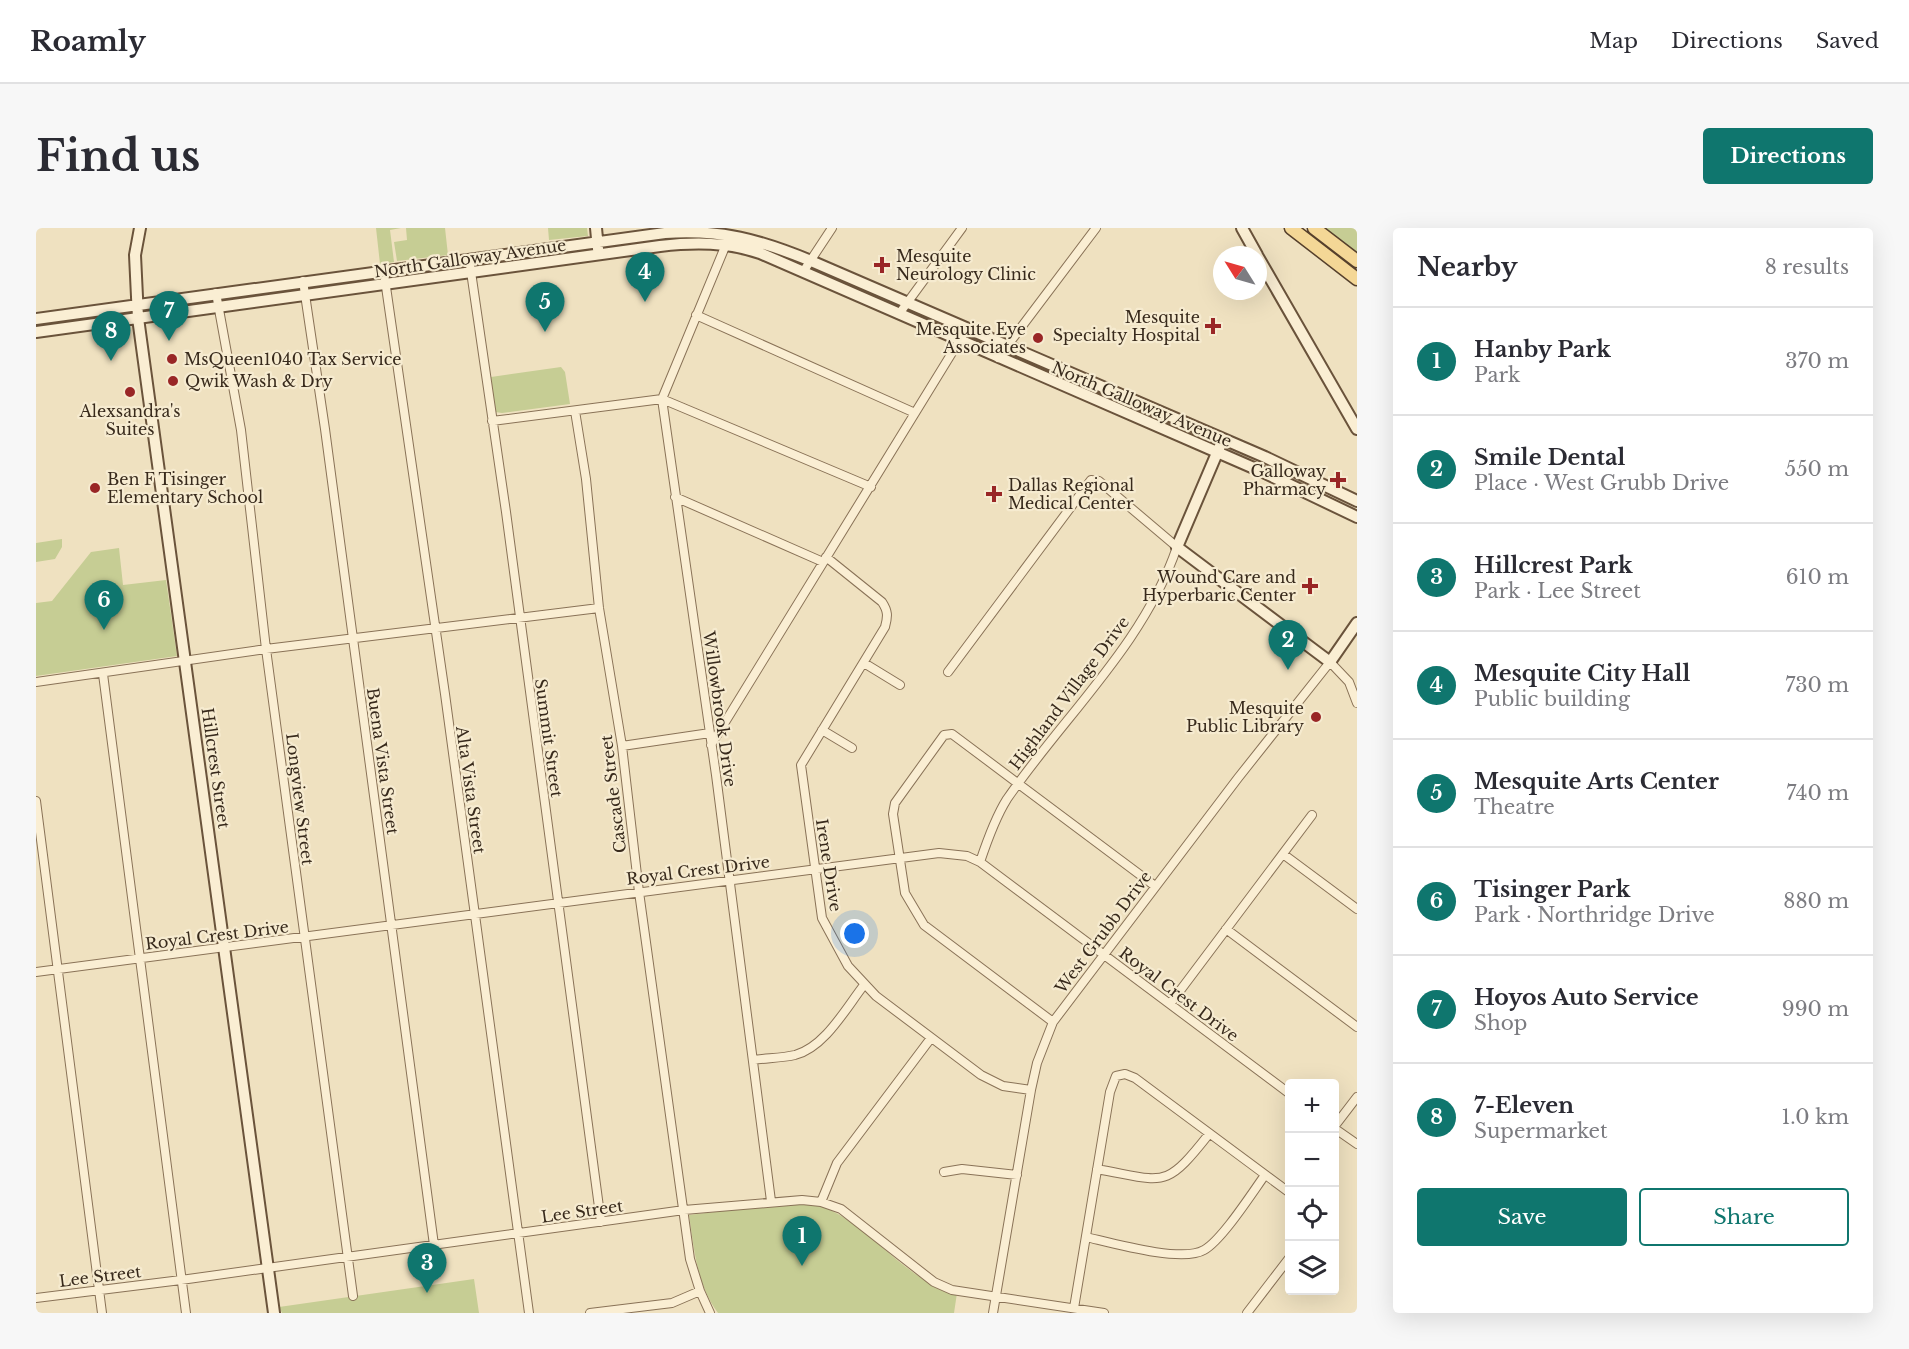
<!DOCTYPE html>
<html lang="en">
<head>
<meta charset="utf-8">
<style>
	:root { --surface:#fff; --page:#f7f7f7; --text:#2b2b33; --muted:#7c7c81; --line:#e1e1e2; --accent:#0f766e }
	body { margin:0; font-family:"Libre Baskerville",serif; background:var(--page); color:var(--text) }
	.controls { position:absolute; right:18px; bottom:18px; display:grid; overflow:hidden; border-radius:6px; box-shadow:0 6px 24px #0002 }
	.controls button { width:54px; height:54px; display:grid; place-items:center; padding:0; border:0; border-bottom:2px solid var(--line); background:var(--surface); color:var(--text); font:30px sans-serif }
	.compass { position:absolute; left:1177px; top:18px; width:54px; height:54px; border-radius:50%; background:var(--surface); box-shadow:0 6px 24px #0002; rotate:307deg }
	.you { position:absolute; left:819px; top:706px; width:21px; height:21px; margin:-15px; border:4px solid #fff; border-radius:50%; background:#1a73e8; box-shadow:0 0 0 9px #1a73e833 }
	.badge { display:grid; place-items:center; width:39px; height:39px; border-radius:50%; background:var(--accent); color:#fff; font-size:20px; font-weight:700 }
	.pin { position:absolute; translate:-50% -50px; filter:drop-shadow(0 2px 3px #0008) }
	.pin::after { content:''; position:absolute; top:32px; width:21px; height:18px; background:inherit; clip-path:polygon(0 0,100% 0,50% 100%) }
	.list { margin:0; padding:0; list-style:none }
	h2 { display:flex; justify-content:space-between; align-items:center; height:78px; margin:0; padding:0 24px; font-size:26px }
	h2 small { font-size:20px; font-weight:400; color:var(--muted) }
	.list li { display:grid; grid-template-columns:39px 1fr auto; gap:18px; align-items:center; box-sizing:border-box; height:108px; padding:0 24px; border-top:2px solid var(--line) }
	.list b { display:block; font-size:22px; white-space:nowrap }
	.list p { margin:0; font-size:20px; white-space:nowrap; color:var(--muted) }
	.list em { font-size:20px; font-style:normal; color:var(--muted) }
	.actions { display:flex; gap:12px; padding:18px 24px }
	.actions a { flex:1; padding:14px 0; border:2px solid var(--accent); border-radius:6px; text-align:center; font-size:21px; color:var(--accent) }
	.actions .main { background:var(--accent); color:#fff }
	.icon { flex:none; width:33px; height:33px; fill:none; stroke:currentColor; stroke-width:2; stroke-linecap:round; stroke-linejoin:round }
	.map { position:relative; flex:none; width:1321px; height:1085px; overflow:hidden; border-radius:6px }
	header { display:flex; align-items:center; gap:36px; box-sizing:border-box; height:84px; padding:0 30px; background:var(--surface); border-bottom:2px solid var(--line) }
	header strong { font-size:28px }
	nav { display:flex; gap:33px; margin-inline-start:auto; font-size:21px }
	.intro { display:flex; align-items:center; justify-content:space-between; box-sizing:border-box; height:144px; padding:0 36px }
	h1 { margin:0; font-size:42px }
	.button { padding:15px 27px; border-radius:6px; background:var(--accent); color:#fff; font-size:21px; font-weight:700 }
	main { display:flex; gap:36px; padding:0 36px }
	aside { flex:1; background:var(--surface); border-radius:6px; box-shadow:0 6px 24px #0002 }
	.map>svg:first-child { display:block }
	.green { fill:#c6cd94 }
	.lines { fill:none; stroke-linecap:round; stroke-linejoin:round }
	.street-casing { stroke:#897257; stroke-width:10 }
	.secondary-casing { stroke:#6a533b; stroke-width:14 }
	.primary-casing { stroke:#56402c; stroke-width:15 }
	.street { stroke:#faeed3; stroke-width:8 }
	.secondary { stroke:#faeed3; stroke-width:10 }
	.primary { stroke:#f4d796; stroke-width:12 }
	.poi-dot { fill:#992626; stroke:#f6ebd0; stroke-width:2 }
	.labels { text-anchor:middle; stroke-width:4.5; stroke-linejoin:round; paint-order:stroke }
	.poi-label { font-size:16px; fill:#382a1c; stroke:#f6ebd0; text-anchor:start }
	.street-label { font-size:16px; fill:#382a1c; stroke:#f6ebd0 }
</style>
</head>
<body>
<header>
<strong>Roamly</strong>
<nav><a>Map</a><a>Directions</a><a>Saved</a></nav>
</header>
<div class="intro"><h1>Find us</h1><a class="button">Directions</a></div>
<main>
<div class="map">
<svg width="1321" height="1085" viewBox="0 0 1321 1085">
	<rect width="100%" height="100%" fill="#efe1c0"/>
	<!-- green -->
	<path class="green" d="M 340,0 L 365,0 L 354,2 L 358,34 L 344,36 Z
		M 370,0 L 409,0 L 412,27 L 361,33 L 358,14 L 371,12 Z
		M 512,0 L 551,0 L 552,8 L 513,12 Z
		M 1284,0 L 1321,0 L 1321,28 Z
		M 525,139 L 529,144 L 534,176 L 466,185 L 459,184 L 455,149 Z
		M 26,311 L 26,319 L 19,331 L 0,334 L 0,315 Z
		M 83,320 L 87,357 L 130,352 L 141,428 L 0,448 L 0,375 L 16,373 L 55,324 Z
		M 774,975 C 831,988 864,1053 921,1065 L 918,1085 L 682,1085 C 661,1057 658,1021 653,987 L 737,977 Z
		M 438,1051 L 443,1085 L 246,1085 L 243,1079 Z"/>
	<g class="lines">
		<defs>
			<path id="street" d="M 691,14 L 626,171 L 680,547 L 735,973
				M 433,30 L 470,284 L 565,994
				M 767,44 L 796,0
				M 349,52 L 409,466 L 493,1085
				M 267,53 L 289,201 L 398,1017
				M 180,65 L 205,202 L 230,421 L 317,1068
				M 863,86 L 926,0
				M 660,87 L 879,185
				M 962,130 L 1060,0
				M 539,183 L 550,251 L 563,380 L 586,518 L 603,664 L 654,1031 L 664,1063 L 674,1085
				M 456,193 L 626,171 L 835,259
				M 639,269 L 787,334
				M 790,329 L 846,374 C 852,383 852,388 849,399 L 765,537 L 786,690 L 812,738 L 840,768 L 945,847 L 967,858 L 995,862
				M 828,435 L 864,457
				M 912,444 L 1055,252 L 1063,253 L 1141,319 C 1108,416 1028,488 971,571 C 959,590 951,613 944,634
				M 67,446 L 150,1085
				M 0,454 L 230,421 L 563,380
				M 786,502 L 816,520
				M 675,517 L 930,102
				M 586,518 L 674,505
				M 0,573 L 66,1085
				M 1247,626 L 1321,681
				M 1190,701 L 1321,799
				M 0,744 L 903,625 L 931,628 L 944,634 L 1254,866
				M 1134,776 L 1276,587
				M 1017,794 L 888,697 L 869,665 L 857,586 L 859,575 L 908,507 L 916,506 L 1119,658
				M 717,832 C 731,830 746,830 759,827 C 789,819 810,780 828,757
				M 1298,899 L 1321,869
				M 1298,900 L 1321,916
				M 1061,941 C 1129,953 1128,963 1173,906
				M 908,944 L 926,941 L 981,947
				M 785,974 L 801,935 L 895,810
				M 1050,1009 C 1076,1015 1146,1035 1168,1022 C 1186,1012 1216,965 1229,947
				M 0,1070 L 145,1052 L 648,982 L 766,972 L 785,974 L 805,981 L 898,1054 L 916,1062 L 1068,1085
				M 1038,1080 L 1074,864 L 1080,848 L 1089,846 L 1099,850 L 1254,965
				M 554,1085 L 636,1075 L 664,1063
				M 957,1085 L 995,862 L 1001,835 L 1017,794 L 1202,550 L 1294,434 L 1313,454 L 1321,475
				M 1211,1085 L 1254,1029"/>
			<path id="secondary" d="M 104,0 L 99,27 L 102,90 L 238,1085
				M 560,0 L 562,21
				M 1206,0 L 1221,27
				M 1222,29 L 1321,201
				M 0,91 L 629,5 C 685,1 724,12 775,33 L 1229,229 L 1321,273
				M 0,104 L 624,18 C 659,14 691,14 724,25 L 1227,244 L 1321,289
				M 1184,218 L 1141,319 L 1294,434 L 1321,395"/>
			<path id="primary" d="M 1255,0 L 1321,51
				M 1278,0 L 1321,33"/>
		</defs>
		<!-- street casing -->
		<use href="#street" class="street-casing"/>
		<!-- secondary casing -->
		<use href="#secondary" class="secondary-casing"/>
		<!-- primary casing -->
		<use href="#primary" class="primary-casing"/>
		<!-- street -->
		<use href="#street" class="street"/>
		<!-- secondary -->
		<use href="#secondary" class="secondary"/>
		<!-- primary -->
		<use href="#primary" class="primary"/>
	</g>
	<!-- markers -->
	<g class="poi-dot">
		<path d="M843 28h6v6h6v6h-6v6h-6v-6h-6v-6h6z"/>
		<path d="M1174 89h6v6h6v6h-6v6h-6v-6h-6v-6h6z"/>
		<circle cx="1002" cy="110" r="6"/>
		<circle cx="136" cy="131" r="6"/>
		<circle cx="137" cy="153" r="6"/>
		<circle cx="94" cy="164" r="6"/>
		<path d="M1299 243h6v6h6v6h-6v6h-6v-6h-6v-6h6z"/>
		<circle cx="59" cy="260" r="6"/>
		<path d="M955 257h6v6h6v6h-6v6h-6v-6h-6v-6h6z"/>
		<path d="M1271 349h6v6h6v6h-6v6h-6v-6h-6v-6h6z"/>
		<circle cx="1280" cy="489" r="6"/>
	</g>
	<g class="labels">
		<!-- poi labels -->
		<g class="poi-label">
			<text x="860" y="34">Mesquite<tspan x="860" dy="18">Neurology Clinic</tspan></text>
			<text x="1164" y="95" text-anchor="end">Mesquite<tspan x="1164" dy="18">Specialty Hospital</tspan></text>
			<text x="990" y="107" text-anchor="end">Mesquite Eye<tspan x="990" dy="18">Associates</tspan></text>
			<text x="148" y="137">MsQueen1040 Tax Service</text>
			<text x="149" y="159">Qwik Wash &amp; Dry</text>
			<text x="94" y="189" text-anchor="middle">Alexsandra's<tspan x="94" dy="18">Suites</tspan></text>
			<text x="1290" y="249" text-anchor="end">Galloway<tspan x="1290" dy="18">Pharmacy</tspan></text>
			<text x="71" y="257">Ben F Tisinger<tspan x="71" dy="18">Elementary School</tspan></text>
			<text x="972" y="263">Dallas Regional<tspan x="972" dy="18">Medical Center</tspan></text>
			<text x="1260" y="355" text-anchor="end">Wound Care and<tspan x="1260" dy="18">Hyperbaric Center</tspan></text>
			<text x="1268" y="486" text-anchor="end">Mesquite<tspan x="1268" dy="18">Public Library</tspan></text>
		</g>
		<!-- street labels -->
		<g class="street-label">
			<text transform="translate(434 30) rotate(-8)" y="6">North Galloway Avenue</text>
			<text transform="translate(1106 176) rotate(23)" y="6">North Galloway Avenue</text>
			<text transform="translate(1033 465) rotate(-53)" y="6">Highland Village Drive</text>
			<text transform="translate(684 481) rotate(82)" y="6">Willowbrook Drive</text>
			<text transform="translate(513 510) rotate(82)" y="6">Summit Street</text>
			<text transform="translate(347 533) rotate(82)" y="6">Buena Vista Street</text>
			<text transform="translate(180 540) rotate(82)" y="6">Hillcrest Street</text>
			<text transform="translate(435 562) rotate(82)" y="6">Alta Vista Street</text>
			<text transform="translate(577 566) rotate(-97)" y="6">Cascade Street</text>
			<text transform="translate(264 571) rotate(83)" y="6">Longview Street</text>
			<text transform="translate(793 637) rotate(81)" y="6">Irene Drive</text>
			<text transform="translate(662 642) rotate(-7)" y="6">Royal Crest Drive</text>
			<text transform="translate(1067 704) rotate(-53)" y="6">West Grubb Drive</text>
			<text transform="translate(181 707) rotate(-7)" y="6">Royal Crest Drive</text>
			<text transform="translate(1143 766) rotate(37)" y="6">Royal Crest Drive</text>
			<text transform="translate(546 983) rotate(-8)" y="6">Lee Street</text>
			<text transform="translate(64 1048) rotate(-7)" y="6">Lee Street</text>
		</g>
	</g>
</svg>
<div class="controls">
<button>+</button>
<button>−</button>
<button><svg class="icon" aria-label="locate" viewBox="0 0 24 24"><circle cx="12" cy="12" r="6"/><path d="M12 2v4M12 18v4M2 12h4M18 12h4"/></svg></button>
<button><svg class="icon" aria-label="layers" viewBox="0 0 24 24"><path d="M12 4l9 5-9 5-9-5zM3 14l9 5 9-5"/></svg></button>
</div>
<svg class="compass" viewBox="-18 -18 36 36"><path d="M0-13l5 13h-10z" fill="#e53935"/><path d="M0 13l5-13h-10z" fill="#7c7c81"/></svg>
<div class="you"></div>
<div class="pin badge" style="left:766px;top:1038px">1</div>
<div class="pin badge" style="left:1252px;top:442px">2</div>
<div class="pin badge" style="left:391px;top:1065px">3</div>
<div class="pin badge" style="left:609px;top:74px">4</div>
<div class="pin badge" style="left:509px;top:104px">5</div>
<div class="pin badge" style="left:68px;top:402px">6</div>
<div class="pin badge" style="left:133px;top:113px">7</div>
<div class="pin badge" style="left:75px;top:133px">8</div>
</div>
<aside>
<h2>Nearby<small>8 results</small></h2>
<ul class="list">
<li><span class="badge">1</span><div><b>Hanby Park</b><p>Park</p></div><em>370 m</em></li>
<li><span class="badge">2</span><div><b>Smile Dental</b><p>Place · West Grubb Drive</p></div><em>550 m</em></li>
<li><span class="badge">3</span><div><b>Hillcrest Park</b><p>Park · Lee Street</p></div><em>610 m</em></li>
<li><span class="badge">4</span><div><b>Mesquite City Hall</b><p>Public building</p></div><em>730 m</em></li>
<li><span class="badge">5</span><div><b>Mesquite Arts Center</b><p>Theatre</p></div><em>740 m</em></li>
<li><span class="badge">6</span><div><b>Tisinger Park</b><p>Park · Northridge Drive</p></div><em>880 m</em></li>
<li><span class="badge">7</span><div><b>Hoyos Auto Service</b><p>Shop</p></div><em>990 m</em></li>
<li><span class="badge">8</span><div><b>7-Eleven</b><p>Supermarket</p></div><em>1.0 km</em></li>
</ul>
<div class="actions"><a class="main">Save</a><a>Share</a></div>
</aside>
</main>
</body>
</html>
